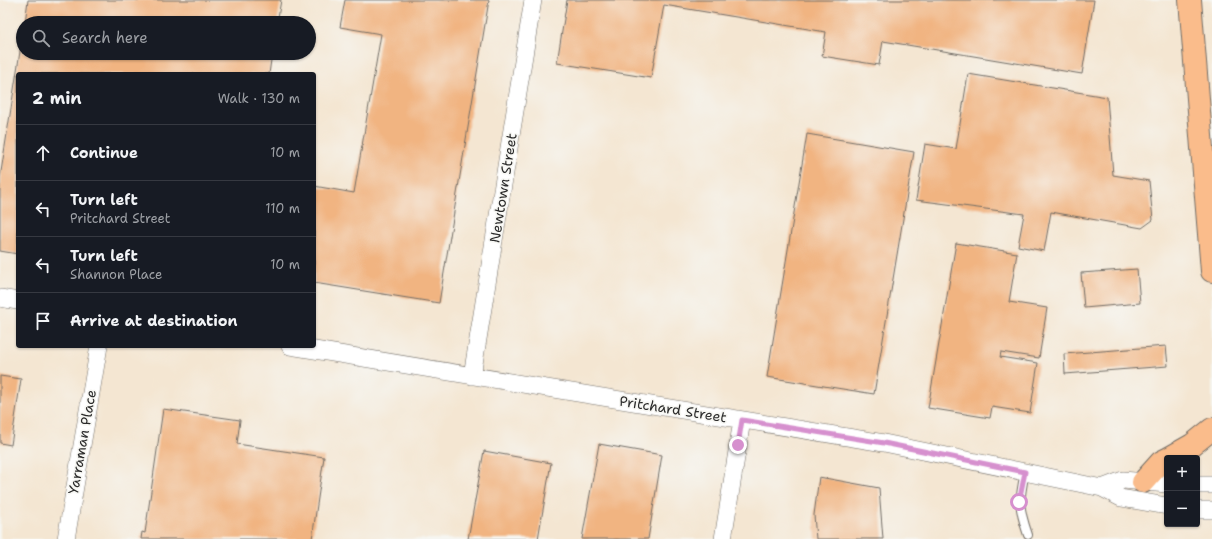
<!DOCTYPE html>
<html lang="en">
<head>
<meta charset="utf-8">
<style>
	:root { --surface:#171b24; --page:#20242c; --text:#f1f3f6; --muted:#9ea1a6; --line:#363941 }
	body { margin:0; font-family:"Shantell Sans",sans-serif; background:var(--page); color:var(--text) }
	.controls { position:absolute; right:12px; bottom:12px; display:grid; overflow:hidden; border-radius:4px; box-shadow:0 1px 3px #0004 }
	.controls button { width:36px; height:36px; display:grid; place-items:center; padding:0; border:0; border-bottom:1px solid var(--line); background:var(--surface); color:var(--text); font:20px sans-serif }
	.stop { position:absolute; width:12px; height:12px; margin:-9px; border:3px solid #d690ce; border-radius:50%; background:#fff }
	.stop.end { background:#d690ce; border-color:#fff; box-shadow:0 1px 4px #0008 }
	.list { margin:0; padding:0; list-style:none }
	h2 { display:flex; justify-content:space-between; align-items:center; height:52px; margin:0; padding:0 16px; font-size:17px }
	h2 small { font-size:13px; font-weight:400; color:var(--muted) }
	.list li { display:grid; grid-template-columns:26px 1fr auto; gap:12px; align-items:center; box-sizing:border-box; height:56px; padding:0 16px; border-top:1px solid var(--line) }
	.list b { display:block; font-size:15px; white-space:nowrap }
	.list p { margin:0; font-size:13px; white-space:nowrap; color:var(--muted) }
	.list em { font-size:13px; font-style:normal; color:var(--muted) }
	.icon { flex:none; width:22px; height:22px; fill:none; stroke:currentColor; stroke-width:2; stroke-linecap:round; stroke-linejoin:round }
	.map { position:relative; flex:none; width:1212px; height:539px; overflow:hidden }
	.search { position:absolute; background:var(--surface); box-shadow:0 1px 3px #0004; left:16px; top:16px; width:300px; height:44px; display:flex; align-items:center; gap:10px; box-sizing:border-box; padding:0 14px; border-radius:22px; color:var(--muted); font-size:15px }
	.panel { position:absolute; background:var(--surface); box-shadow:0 1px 3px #0004; left:16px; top:72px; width:300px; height:276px; border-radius:4px }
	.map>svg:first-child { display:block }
	.building { fill:#f1b481 }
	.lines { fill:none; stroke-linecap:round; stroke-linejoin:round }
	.lane-casing { stroke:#716c65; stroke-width:10 }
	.street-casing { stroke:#716c65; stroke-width:18 }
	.highway-casing { stroke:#716c65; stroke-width:24 }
	.lane { stroke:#fff; stroke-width:8 }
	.street { stroke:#fff; stroke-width:17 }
	.highway { stroke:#fabc8b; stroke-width:22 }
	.route { stroke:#d690ce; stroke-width:5 }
	.labels { text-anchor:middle; stroke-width:3; stroke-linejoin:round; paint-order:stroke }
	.street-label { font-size:14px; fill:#2b2b2b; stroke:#f6f6f2 }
</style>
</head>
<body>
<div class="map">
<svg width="1212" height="539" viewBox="0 0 1212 539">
	<rect width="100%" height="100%" fill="#f6f6f2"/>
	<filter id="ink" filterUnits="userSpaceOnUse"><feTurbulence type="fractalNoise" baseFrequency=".025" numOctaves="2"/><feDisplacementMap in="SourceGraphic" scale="8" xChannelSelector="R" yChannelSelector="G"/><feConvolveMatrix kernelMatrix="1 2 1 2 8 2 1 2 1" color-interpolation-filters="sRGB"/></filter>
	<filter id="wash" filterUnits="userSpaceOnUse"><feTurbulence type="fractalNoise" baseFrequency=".012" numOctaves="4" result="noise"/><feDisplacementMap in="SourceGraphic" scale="16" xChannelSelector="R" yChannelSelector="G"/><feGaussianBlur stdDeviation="0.9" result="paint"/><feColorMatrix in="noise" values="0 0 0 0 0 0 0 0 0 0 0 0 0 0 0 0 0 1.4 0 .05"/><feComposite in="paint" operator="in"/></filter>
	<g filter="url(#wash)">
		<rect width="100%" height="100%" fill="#f4e6d2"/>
		<g id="blocks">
			<!-- building -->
			<path class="building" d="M 28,0 L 281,0 L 277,23 L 25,23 Z
				M 345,0 L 489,0 L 439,303 L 314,283 L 314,186 L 354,193 L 381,34 L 340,27 Z
				M 567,0 L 1094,0 L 1082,74 L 883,41 L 879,65 L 822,56 L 826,32 L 664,5 L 651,78 L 557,63 Z
				M 22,39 L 23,53 L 272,53 L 269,74 L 18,74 L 18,254 L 0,251 L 0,178 Z
				M 968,74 L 1107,97 L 1113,175 L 1149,181 L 1153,220 L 1142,228 L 1051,212 L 1044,251 L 1018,246 L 1024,214 L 916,200 L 925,144 L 956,149 Z
				M 807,134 L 914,152 L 874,394 L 767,377 Z
				M 956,243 L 1017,253 L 1009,302 L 1047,308 L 1039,358 L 1001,352 L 1000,357 L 1038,363 L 1030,413 L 992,407 L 990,418 L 928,408 Z
				M 1137,269 L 1140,303 L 1084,308 L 1081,273 Z
				M 1166,346 L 1168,366 L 1065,374 L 1064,354 Z
				M 0,376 L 21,379 L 11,445 L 0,443 Z
				M 163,409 L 240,420 L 237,444 L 324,457 L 312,539 L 141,539 L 142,532 L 145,533 Z
				M 599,444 L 662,455 L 648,539 L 582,539 Z
				M 484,451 L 551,463 L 538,539 L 468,539 Z
				M 819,477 L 879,488 L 883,539 L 816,539 L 814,515 Z"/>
		</g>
	</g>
	<g filter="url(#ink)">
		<use href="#blocks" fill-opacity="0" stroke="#716c65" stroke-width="1"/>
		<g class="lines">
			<defs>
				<path id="lane" d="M 1025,472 C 1019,501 1018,506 1028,535"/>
				<path id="street" d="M 0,298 L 18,301
					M 290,346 L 884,443 L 1102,488 L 1121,498 L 1167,506
					M 472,376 L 533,0
					M 1197,485 L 1212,485
					M 1102,488 L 1123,480 L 1167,484
					M 1197,510 L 1212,510
					M 66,539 L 99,346
					M 723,539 L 742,420"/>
				<path id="highway" d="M 1190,0 L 1212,271
					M 1169,458 L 1192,445 L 1212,429
					M 1143,482 L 1161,462 L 1167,459"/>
			</defs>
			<!-- lane casing -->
			<use href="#lane" class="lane-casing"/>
			<!-- street casing -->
			<use href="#street" class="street-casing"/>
			<!-- highway casing -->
			<use href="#highway" class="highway-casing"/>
			<!-- lane -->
			<use href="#lane" class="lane"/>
			<!-- street -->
			<use href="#street" class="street"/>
			<!-- highway -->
			<use href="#highway" class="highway"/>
		</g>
	</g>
	<g class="lines" filter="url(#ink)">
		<!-- route -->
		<path class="route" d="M 738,445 L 742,420 L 884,443 L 1025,472 L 1019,502"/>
	</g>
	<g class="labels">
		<!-- street labels -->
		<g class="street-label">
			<text transform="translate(503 188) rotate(-81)" y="5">Newtown Street</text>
			<text transform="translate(673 409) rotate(9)" y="5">Pritchard Street</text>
			<text transform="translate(82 442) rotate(-80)" y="5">Yarraman Place</text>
		</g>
	</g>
</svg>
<div class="controls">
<button>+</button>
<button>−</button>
</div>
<div class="stop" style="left:1019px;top:502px"></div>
<div class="stop end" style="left:738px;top:445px"></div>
<div class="search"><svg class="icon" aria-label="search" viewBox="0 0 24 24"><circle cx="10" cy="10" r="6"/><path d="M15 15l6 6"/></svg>Search here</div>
<section class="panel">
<h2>2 min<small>Walk · 130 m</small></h2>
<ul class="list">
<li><svg class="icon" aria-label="ahead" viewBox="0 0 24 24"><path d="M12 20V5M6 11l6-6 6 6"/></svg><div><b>Continue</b></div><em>10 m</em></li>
<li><svg class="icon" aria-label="left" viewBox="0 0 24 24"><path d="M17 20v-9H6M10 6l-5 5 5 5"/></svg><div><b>Turn left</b><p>Pritchard Street</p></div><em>110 m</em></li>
<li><svg class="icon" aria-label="left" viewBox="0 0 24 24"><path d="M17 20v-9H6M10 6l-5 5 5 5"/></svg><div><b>Turn left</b><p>Shannon Place</p></div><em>10 m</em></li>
<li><svg class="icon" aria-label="arrive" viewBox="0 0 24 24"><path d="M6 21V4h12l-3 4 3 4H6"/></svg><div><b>Arrive at destination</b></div></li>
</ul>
</section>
</div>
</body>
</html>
